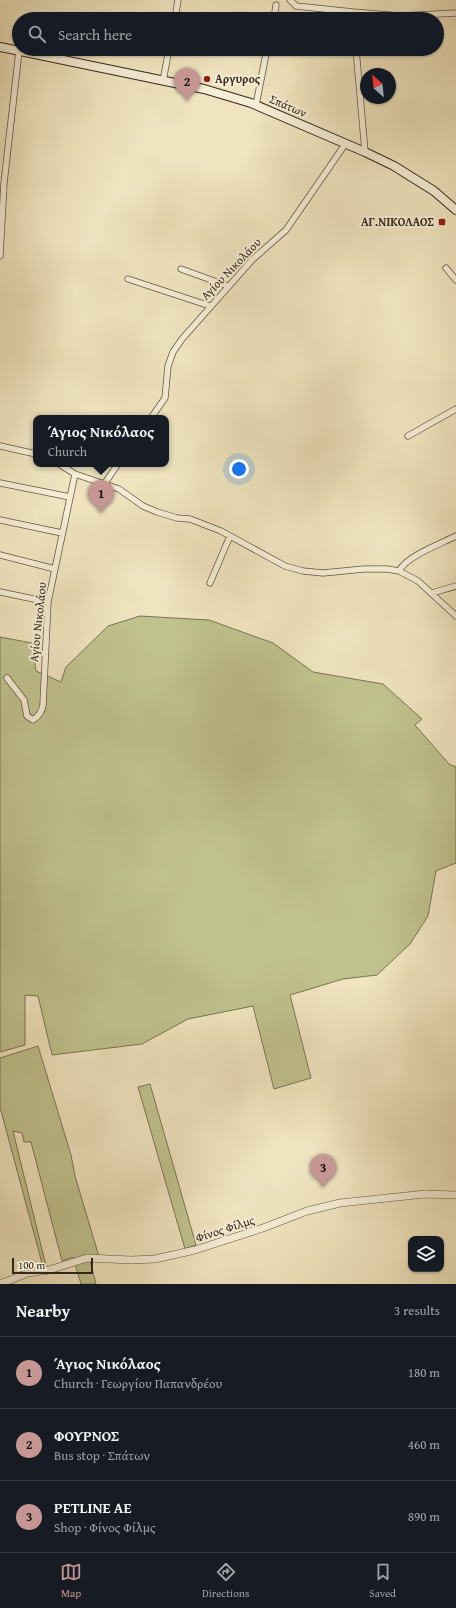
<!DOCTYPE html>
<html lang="en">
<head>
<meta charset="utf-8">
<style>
	:root { --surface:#171b24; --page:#20242c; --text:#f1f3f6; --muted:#9ea1a6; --line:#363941; --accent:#c59692 }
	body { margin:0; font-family:"Gentium Book Plus",serif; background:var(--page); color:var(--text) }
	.controls { position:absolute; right:12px; bottom:12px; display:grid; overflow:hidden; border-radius:8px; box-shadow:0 1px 3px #0004 }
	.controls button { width:36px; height:36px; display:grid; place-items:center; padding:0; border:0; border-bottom:1px solid var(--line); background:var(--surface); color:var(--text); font:20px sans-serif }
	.compass { position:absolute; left:360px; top:68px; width:36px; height:36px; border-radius:50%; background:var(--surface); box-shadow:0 1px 3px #0004; rotate:333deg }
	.scale { position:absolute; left:12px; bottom:10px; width:81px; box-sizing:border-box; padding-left:4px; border:2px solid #35281c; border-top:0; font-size:11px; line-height:14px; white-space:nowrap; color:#35281c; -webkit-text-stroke:3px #f5edd5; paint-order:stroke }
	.you { position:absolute; left:239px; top:469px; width:14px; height:14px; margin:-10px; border:3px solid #fff; border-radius:50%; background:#1a73e8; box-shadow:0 0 0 6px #1a73e833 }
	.badge { display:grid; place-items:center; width:26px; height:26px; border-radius:50%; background:var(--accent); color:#111; font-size:13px; font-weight:700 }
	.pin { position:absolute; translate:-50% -33px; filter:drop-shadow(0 1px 2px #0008) }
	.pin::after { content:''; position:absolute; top:21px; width:14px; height:12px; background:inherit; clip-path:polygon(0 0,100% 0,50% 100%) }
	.popup { position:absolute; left:33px; top:415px; width:136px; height:52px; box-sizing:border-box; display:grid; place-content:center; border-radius:8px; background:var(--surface); filter:drop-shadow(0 1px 3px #0005); font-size:13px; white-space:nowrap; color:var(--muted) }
	.popup b { font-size:15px; color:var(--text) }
	.popup::after { content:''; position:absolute; left:50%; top:100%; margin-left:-8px; border:8px solid transparent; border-top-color:var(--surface) }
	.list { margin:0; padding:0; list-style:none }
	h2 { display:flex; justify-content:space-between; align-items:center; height:52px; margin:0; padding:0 16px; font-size:17px }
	h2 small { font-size:13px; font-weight:400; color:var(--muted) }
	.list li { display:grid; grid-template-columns:26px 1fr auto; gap:12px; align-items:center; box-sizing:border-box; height:72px; padding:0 16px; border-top:1px solid var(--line) }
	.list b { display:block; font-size:15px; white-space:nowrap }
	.list p { margin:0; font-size:13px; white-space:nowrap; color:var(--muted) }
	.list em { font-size:13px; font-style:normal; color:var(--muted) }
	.icon { flex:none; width:22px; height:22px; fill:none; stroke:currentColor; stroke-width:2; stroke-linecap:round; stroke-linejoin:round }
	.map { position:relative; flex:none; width:456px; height:1284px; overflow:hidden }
	.search { position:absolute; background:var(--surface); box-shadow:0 1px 3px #0004; left:12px; right:12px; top:12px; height:44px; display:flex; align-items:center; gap:10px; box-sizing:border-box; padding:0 14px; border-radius:22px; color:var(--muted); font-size:15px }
	.sheet { height:268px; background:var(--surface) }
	nav { display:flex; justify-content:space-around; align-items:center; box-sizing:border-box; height:56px; border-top:1px solid var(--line); background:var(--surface); font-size:11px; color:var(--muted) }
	nav a { display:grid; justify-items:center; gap:2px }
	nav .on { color:var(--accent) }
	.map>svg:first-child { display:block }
	.green { fill:#c0c28e; stroke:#7a7555 }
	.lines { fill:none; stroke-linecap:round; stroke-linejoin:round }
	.minor-casing { stroke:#645745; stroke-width:7 }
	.tertiary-casing { stroke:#645745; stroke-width:8 }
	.secondary-casing { stroke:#35281c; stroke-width:10 }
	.minor { stroke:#f5edd5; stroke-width:5.5 }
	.tertiary { stroke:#f5edd5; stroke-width:7 }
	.secondary { stroke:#f5edd5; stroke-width:8 }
	.poi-dot { fill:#8f2418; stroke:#f5edd5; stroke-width:1.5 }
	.labels { text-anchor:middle; stroke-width:4; stroke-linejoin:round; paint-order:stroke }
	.poi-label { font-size:12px; font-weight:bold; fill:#35281c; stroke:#f5edd5; text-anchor:start }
	.street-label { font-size:12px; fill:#35281c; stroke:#f5edd5 }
</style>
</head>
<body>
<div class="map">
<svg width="456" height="1284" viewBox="0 0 456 1284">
	<rect width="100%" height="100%" fill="#efe4bf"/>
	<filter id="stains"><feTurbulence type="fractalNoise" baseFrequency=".005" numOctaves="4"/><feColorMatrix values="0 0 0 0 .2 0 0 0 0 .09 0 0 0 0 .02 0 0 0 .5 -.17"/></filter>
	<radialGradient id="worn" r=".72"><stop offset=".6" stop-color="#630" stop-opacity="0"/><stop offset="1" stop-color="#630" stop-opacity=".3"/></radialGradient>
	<!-- green -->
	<path class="green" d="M 140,616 L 209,620 L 273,643 L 313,672 L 383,684 L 422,719 L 415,725 L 449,764 L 456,767 L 456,863 L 436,871 L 428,916 L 410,944 L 377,975 L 343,979 L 290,995 L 311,1078 L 274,1089 L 253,1006 L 188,1019 L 142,1044 L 52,1055 L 38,996 L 25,995 L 25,1045 L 0,1052 L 0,637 L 32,643 L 36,671 L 61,682 L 66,667 L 108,626 Z
		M 38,1046 L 71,1155 L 75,1176 L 100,1260 L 90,1261 L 96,1284 L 81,1284 L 73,1257 L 62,1261 L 31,1142 L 24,1142 L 22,1133 L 13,1131 L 46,1266 L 43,1267 L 0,1107 L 0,1058 Z
		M 150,1084 L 196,1245 L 185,1249 L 138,1087 Z"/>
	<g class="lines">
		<defs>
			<path id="minor" d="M 290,0 L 296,6 L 353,12 L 354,19
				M 353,12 L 401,16 L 456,13
				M 175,19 L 178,0
				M 274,19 L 276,5
				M 356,49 L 365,152
				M 163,81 L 169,49
				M 256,105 L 267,49
				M 0,256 L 4,183 L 19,51
				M 446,268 L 456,280
				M 181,269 L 228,286
				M 128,279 L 210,306
				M 151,418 L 165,398 L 168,366 L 173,352 L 182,339 L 253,259 L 286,230 L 346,143
				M 408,436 L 456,409
				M 0,446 L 36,454
				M 59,464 L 75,474 L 119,489 L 143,506 L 157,512 L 177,518 L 190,519 L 221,531 L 285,566 L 303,571 L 323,573 L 364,569 L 387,569 L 399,571 L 418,581 L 456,616
				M 0,483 L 70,497
				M 105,483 L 118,464
				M 0,520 L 62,533
				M 0,555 L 55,569
				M 399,571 C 407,556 440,544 456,536
				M 210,583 L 230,536
				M 0,592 L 48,602
				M 432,593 L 456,586
				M 7,678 L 24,700 L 27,716 L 33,720 C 39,716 42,712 43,705 L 48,602 L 75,474"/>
			<path id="tertiary" d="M 0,1284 L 28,1273 L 49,1270 L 87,1258 L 131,1260 L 155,1259 L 195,1250 L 263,1228 L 307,1211 L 340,1203 L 425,1194 L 456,1195"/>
			<path id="secondary" d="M 0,47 L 204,89 L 251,103 L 365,152 L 394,166 L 434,191 L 456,210"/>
		</defs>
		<!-- minor casing -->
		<use href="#minor" class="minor-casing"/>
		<!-- tertiary casing -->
		<use href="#tertiary" class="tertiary-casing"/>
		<!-- secondary casing -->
		<use href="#secondary" class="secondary-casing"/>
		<!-- minor -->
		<use href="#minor" class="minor"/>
		<!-- tertiary -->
		<use href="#tertiary" class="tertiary"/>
		<!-- secondary -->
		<use href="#secondary" class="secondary"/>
	</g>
	<!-- markers -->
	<g class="poi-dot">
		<circle cx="207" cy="79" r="4"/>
		<rect x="438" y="218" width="8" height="8" rx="2"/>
	</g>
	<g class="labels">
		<!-- poi labels -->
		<g class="poi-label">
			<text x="215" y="83">Αργυρος</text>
			<text x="434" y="226" text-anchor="end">ΑΓ.ΝΙΚΟΛΑΟΣ</text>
		</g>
		<!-- street labels -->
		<g class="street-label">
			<text transform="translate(288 106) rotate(23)" y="4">Σπάτων</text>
			<text transform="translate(231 269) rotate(-46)" y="4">Αγίου Νικολάου</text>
			<text transform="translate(38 622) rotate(-84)" y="4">Αγίου Νικολάου</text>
			<text transform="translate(225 1229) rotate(-18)" y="4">Φίνος Φίλμς</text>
		</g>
	</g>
	<rect width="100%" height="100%" filter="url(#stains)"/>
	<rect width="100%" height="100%" fill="url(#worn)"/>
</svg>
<div class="controls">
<button><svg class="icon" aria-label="layers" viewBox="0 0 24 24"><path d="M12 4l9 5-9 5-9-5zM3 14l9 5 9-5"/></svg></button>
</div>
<svg class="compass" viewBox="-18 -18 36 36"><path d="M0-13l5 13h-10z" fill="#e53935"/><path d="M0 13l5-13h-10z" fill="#9ea1a6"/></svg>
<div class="scale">100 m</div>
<div class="you"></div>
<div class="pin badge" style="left:101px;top:513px">1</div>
<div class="popup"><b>Άγιος Νικόλαος</b>Church</div>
<div class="pin badge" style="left:187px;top:101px">2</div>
<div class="pin badge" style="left:323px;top:1187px">3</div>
<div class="search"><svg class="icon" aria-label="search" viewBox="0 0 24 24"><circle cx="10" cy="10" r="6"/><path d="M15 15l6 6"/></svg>Search here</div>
</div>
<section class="sheet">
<h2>Nearby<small>3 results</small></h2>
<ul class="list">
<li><span class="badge">1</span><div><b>Άγιος Νικόλαος</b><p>Church · Γεωργίου Παπανδρέου</p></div><em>180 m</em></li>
<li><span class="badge">2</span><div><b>ΦΟΥΡΝΟΣ</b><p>Bus stop · Σπάτων</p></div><em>460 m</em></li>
<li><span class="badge">3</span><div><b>PETLINE AE</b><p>Shop · Φίνος Φίλμς</p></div><em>890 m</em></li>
</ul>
</section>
<nav>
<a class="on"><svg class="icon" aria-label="map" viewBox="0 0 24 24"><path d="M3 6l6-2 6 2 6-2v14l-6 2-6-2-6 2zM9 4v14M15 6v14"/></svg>Map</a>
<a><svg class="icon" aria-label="directions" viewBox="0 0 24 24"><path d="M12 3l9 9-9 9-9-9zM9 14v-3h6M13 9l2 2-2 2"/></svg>Directions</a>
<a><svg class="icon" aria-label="saved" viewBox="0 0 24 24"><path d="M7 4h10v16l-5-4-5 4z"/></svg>Saved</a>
</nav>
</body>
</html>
